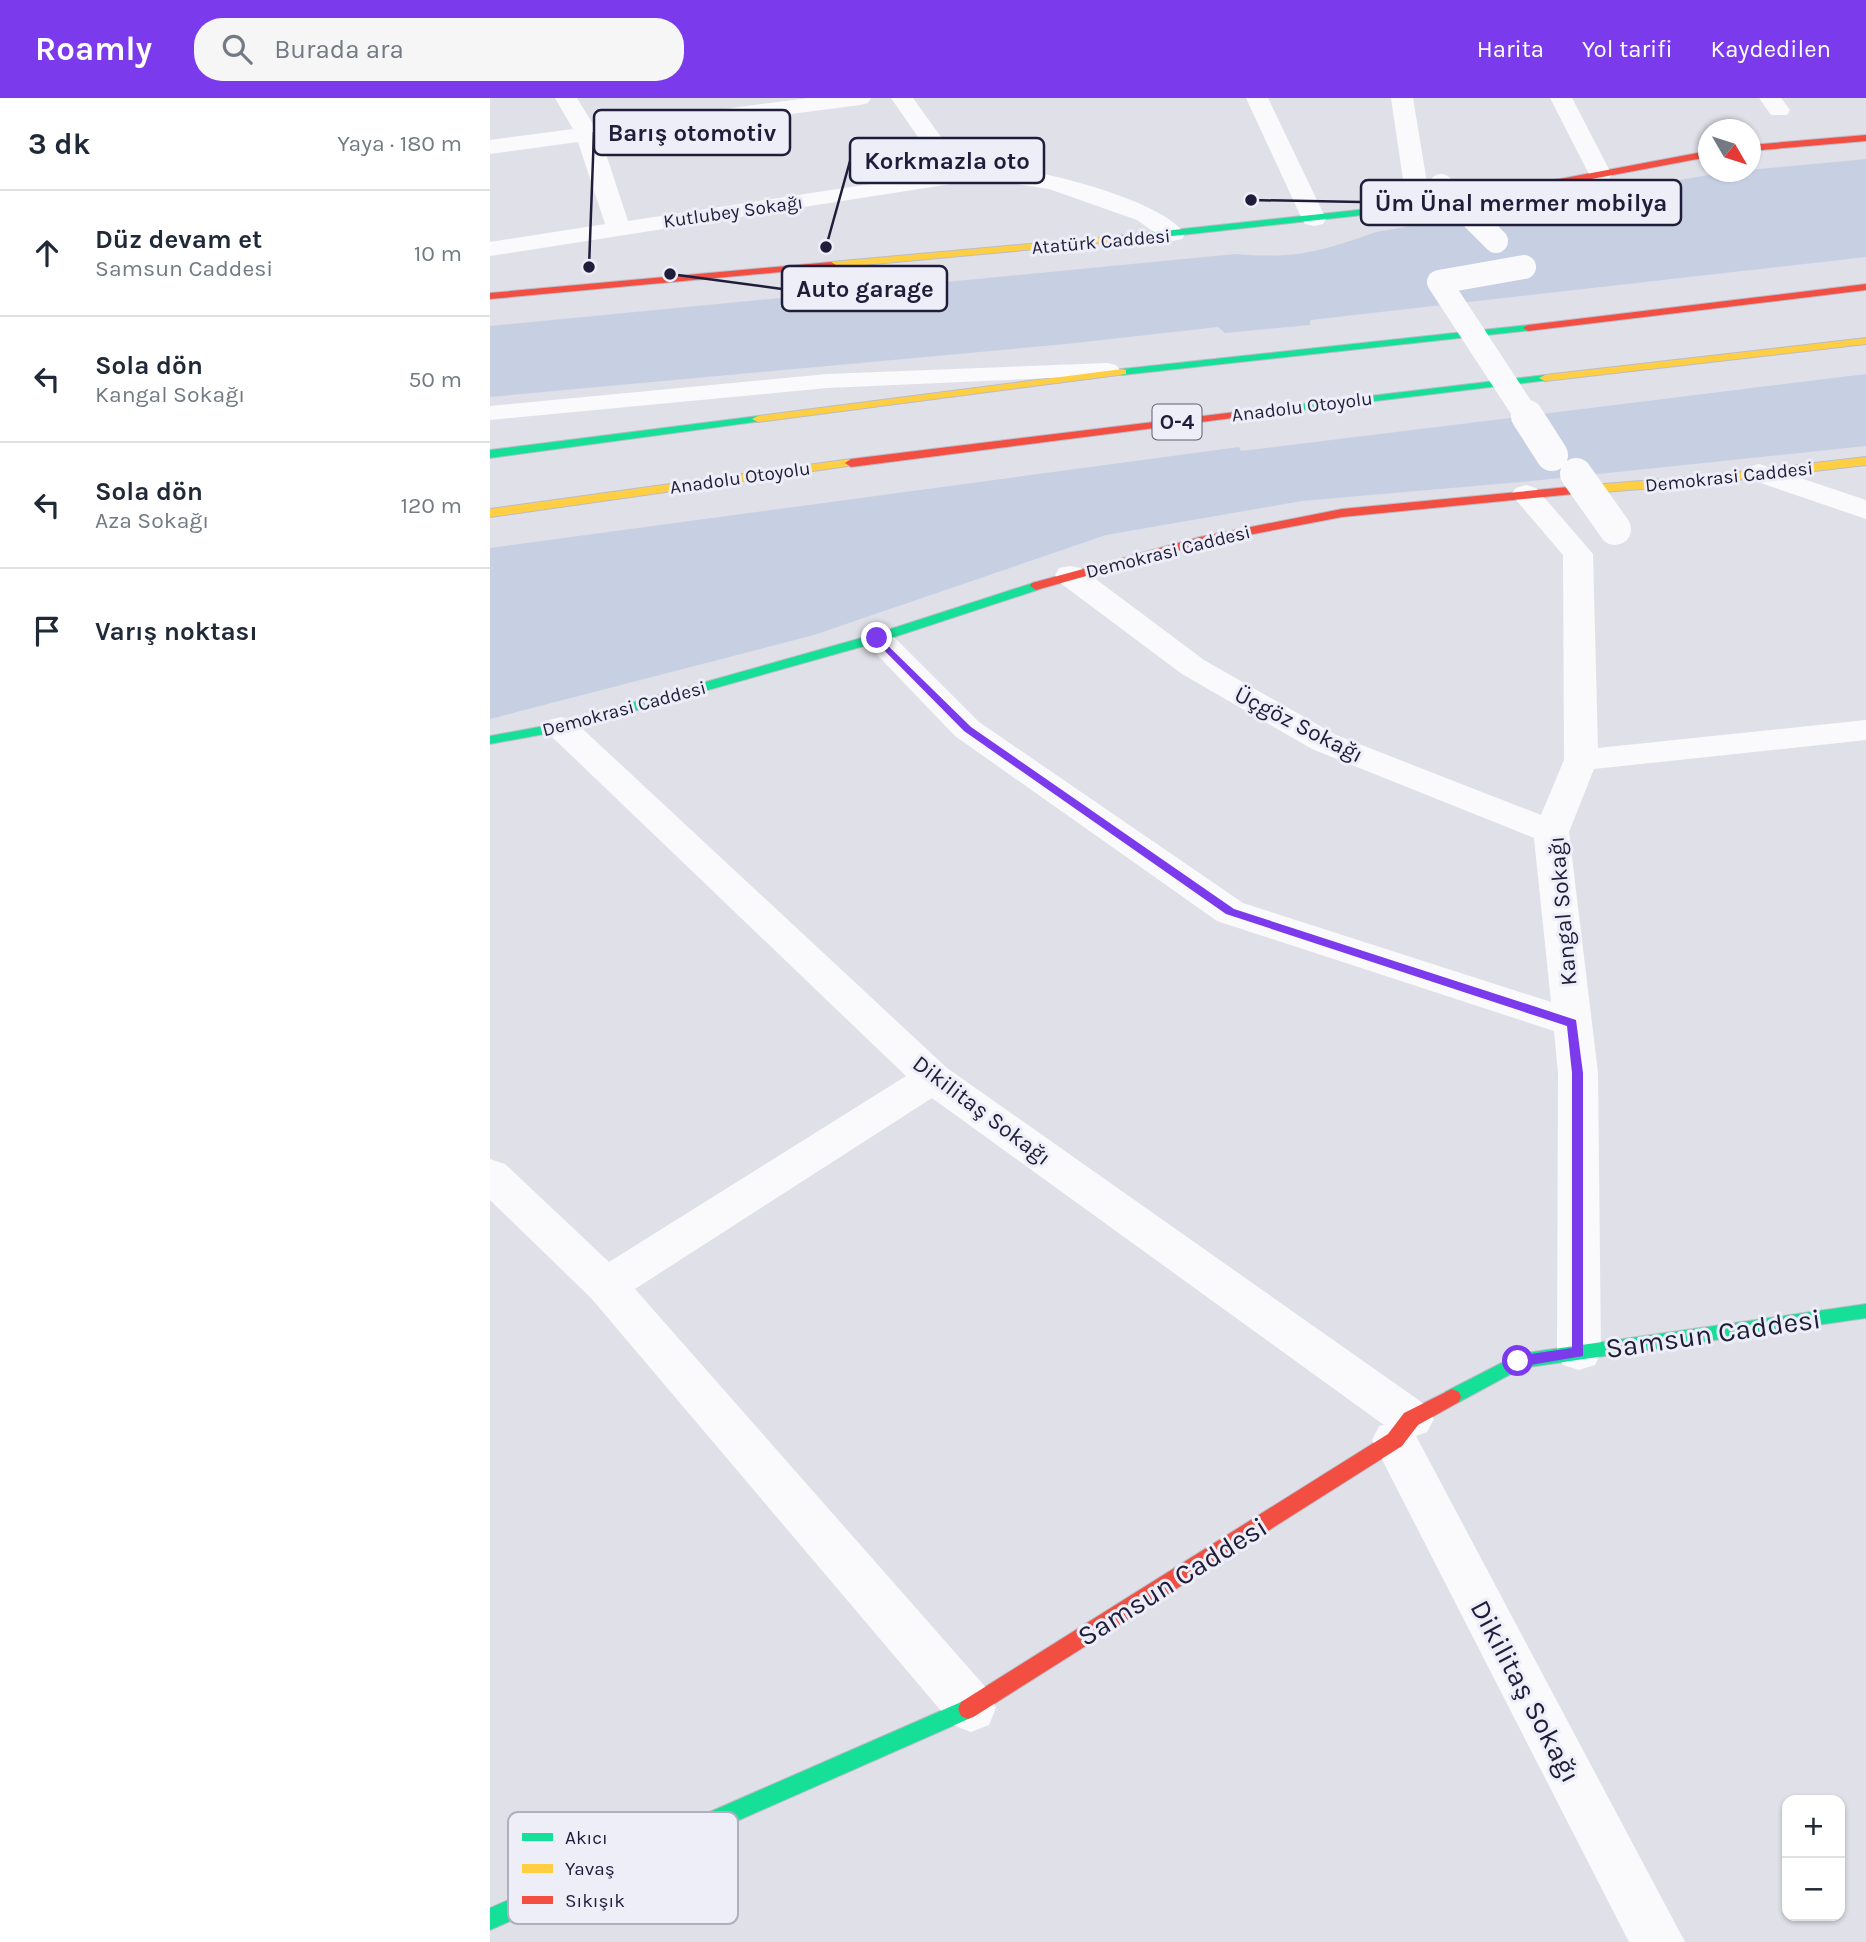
<!DOCTYPE html>
<html lang="tr">
<head>
<meta charset="utf-8">
<style>
	:root { --surface:#fff; --page:#f6f6f7; --text:#1f2937; --muted:#747a83; --line:#e0e1e3; --accent:#7c3aed }
	body { margin:0; font-family:Karla,sans-serif; background:var(--page); color:var(--text) }
	.controls { position:absolute; right:21px; bottom:21px; display:grid; overflow:hidden; border-radius:14px; box-shadow:0 2px 5px #0004 }
	.controls button { width:63px; height:63px; display:grid; place-items:center; padding:0; border:0; border-bottom:2px solid var(--line); background:var(--surface); color:var(--text); font:35px sans-serif }
	.compass { position:absolute; left:1208px; top:21px; width:63px; height:63px; border-radius:50%; background:var(--surface); box-shadow:0 2px 5px #0004; rotate:129deg }
	.stop { position:absolute; width:21px; height:21px; margin:-16px; border:5px solid #7c3aed; border-radius:50%; background:#fff }
	.stop.end { background:#7c3aed; border-color:#fff; box-shadow:0 2px 7px #0008 }
	.list { margin:0; padding:0; list-style:none }
	h2 { display:flex; justify-content:space-between; align-items:center; height:91px; margin:0; padding:0 28px; font-size:30px }
	h2 small { font-size:23px; font-weight:400; color:var(--muted) }
	.list li { display:grid; grid-template-columns:46px 1fr auto; gap:21px; align-items:center; box-sizing:border-box; height:126px; padding:0 28px; border-top:2px solid var(--line) }
	.list b { display:block; font-size:26px; white-space:nowrap }
	.list p { margin:0; font-size:23px; white-space:nowrap; color:var(--muted) }
	.list em { font-size:23px; font-style:normal; color:var(--muted) }
	.icon { flex:none; width:38px; height:38px; fill:none; stroke:currentColor; stroke-width:2; stroke-linecap:round; stroke-linejoin:round }
	.map { position:relative; flex:none; width:1376px; height:1844px; overflow:hidden }
	header { display:flex; align-items:center; gap:42px; box-sizing:border-box; height:98px; padding:0 35px; background:var(--accent); color:#fff }
	header strong { font-size:33px }
	nav { display:flex; gap:38px; margin-inline-start:auto; font-size:24px }
	.search { width:490px; height:63px; background:var(--page); display:flex; align-items:center; gap:18px; box-sizing:border-box; padding:0 24px; border-radius:28px; color:var(--muted); font-size:26px }
	main { display:flex }
	aside { flex:1; background:var(--surface) }
	.map>svg:first-child { display:block }
	.green { fill:#c7d0e3 }
	.lines { fill:none; stroke-linecap:round; stroke-linejoin:round }
	.fast-casing { stroke:#bcbcc7; stroke-width:2 }
	.slow-casing { stroke:#bcbcc7; stroke-width:2 }
	.jam-casing { stroke:#bcbcc7; stroke-width:2 }
	.lane { fill:#fafafc; fill-rule:evenodd }
	.street { fill:#fafafc; fill-rule:evenodd }
	.fast { fill:#16e098; fill-rule:evenodd }
	.slow { fill:#ffcf43; fill-rule:evenodd }
	.jam { fill:#f24e42; fill-rule:evenodd }
	.street-bridge-far1 { stroke:#fafafc; stroke-width:24 }
	.street-bridge { stroke:#fafafc; stroke-width:32 }
	.route { fill:#7c3aed }
	.labels { text-anchor:middle; stroke-width:6; stroke-linejoin:round; paint-order:stroke }
	.far-street-label { font-size:19px; fill:#201d3b; stroke:#edeef7 }
	.shield { fill:#edeef7; stroke:#5e5c73; stroke-width:2 }
	.shield-label { font-size:21px; font-weight:bold; fill:#201d3b }
	.street-label { font-size:23px; fill:#201d3b; stroke:#edeef7 }
	.near-street-label { font-size:28px; fill:#201d3b; stroke:#edeef7 }
	.key { fill:#edeef7; stroke:#b0afbf; stroke-width:2 }
	.key-label { font-size:19px; fill:#201d3b }
	.leader { fill:none; stroke:#201d3b; stroke-width:2.5 }
	.callout-dot { fill:#201d3b; stroke:#edeef7; stroke-width:2.5 }
	.callout { fill:#edeef7; stroke:#201d3b; stroke-width:2.5 }
	.callout-label { font-size:24px; text-anchor:middle; font-weight:bold; fill:#201d3b }
</style>
</head>
<body>
<header>
<strong>Roamly</strong>
<div class="search"><svg class="icon" aria-label="search" viewBox="0 0 24 24"><circle cx="10" cy="10" r="6"/><path d="M15 15l6 6"/></svg>Burada ara</div>
<nav><a>Harita</a><a>Yol tarifi</a><a>Kaydedilen</a></nav>
</header>
<main>
<aside>
<h2>3 dk<small>Yaya · 180 m</small></h2>
<ul class="list">
<li><svg class="icon" aria-label="ahead" viewBox="0 0 24 24"><path d="M12 20V5M6 11l6-6 6 6"/></svg><div><b>Düz devam et</b><p>Samsun Caddesi</p></div><em>10 m</em></li>
<li><svg class="icon" aria-label="left" viewBox="0 0 24 24"><path d="M17 20v-9H6M10 6l-5 5 5 5"/></svg><div><b>Sola dön</b><p>Kangal Sokağı</p></div><em>50 m</em></li>
<li><svg class="icon" aria-label="left" viewBox="0 0 24 24"><path d="M17 20v-9H6M10 6l-5 5 5 5"/></svg><div><b>Sola dön</b><p>Aza Sokağı</p></div><em>120 m</em></li>
<li><svg class="icon" aria-label="arrive" viewBox="0 0 24 24"><path d="M6 21V4h12l-3 4 3 4H6"/></svg><div><b>Varış noktası</b></div></li>
</ul>
</aside>
<div class="map">
<svg width="1376" height="1844" viewBox="0 0 1376 1844">
	<rect width="100%" height="100%" fill="#e0e0e8"/>
	<!-- green -->
	<path class="green" d="M 1376,61 L 1376,159 L 820,222 L 820,227 L 735,235 L 728,229 L 576,246 L 0,299 L 0,228 L 745,156 C 805,161 830,154 886,134 L 1236,74 Z
		M 1376,276 L 1376,348 L 1031,384 L 812,403 L 616,437 L 324,537 L 0,621 L 0,450 L 749,349 L 751,353 Z"/>
	<g class="lines">
		<defs>
			<path id="fast" d="M 914,107 L 919,110 L 918,112 L 628,144 L 623,141 L 628,138 Z
				M 1038,227 L 1042,228 L 1042,232 L 632,277 L 626,274 L 632,271 Z
				M 1055,277 L 1059,278 L 1059,282 L 754,319 L 748,316 L 754,313 Z
				M 268,318 L 274,321 L 272,323 L 0,360 L 0,352 Z
				M 546,484 L 552,488 L 550,491 L 392,543 L 76,632 L 0,646 L 0,638 L 70,625 L 382,537 Z
				M 1376,1206 L 1376,1220 L 1032,1270 L 969,1304 L 962,1307 L 955,1304 L 953,1299 L 955,1294 L 1029,1256 Z
				M 478,1601 L 485,1604 L 488,1611 L 485,1618 L 0,1832 L 0,1810 Z"/>
			<path id="slow" d="M 628,138 L 633,141 L 632,143 L 341,170 L 336,167 L 341,164 Z
				M 1376,240 L 1376,246 L 1055,283 L 1049,280 L 1055,277 Z
				M 632,271 L 636,272 L 636,276 L 268,324 L 262,321 L 268,318 Z
				M 1376,359 L 1376,367 L 1213,386 L 1089,396 L 1083,392 L 1089,388 L 1213,378 Z
				M 361,361 L 365,363 L 365,367 L 0,419 L 0,411 Z"/>
			<path id="jam" d="M 1376,37 L 1376,43 L 1260,53 L 1260,47 Z
				M 1218,53 L 1218,59 L 953,109 L 914,113 L 909,110 L 914,107 L 953,103 Z
				M 341,164 L 346,167 L 345,169 L 0,201 L 0,195 Z
				M 1376,186 L 1376,192 L 1038,233 L 1033,230 L 1038,227 Z
				M 754,313 L 758,314 L 758,318 L 361,369 L 355,365 L 361,361 Z
				M 1089,388 L 1093,389 L 1093,395 L 852,419 L 711,446 L 546,492 L 540,488 L 542,485 L 710,439 L 852,411 Z
				M 962,1291 L 969,1294 L 971,1299 L 969,1304 L 928,1327 L 912,1348 L 485,1618 L 478,1621 L 471,1618 L 468,1611 L 471,1604 L 898,1336 L 914,1315 Z"/>
		</defs>
		<!-- fast casing -->
		<use href="#fast" class="fast-casing"/>
		<!-- slow casing -->
		<use href="#slow" class="slow-casing"/>
		<!-- jam casing -->
		<use href="#jam" class="jam-casing"/>
		<!-- lane -->
		<path class="lane" d="M 618,265 L 626,267 L 630,272 L 626,277 L 337,290 L 0,322 L 0,308 L 337,276 Z"/>
		<!-- street -->
		<path class="street" d="M 65,0 L 87,0 L 104,28 L 319,0 L 381,0 L 378,5 L 370,7 L 111,41 L 138,123 L 453,75 L 401,0 L 423,0 L 474,71 C 481,70 488,67 495,67 C 538,68 671,100 695,136 L 692,141 L 683,143 L 674,141 L 647,122 L 559,91 L 493,81 L 0,158 L 0,144 L 115,126 L 88,44 L 0,56 L 0,42 L 83,31 Z
			M 756,0 L 778,0 L 836,121 L 833,126 L 824,128 L 815,126 L 812,121 Z
			M 901,0 L 923,0 L 941,109 L 938,114 L 929,116 L 920,114 L 917,109 Z
			M 1060,0 L 1082,0 L 1122,77 L 1118,82 L 1102,82 Z
			M 1269,0 L 1291,0 L 1300,12 L 1297,17 L 1281,17 Z
			M 1269,366 L 1376,402 L 1376,421 L 1259,381 L 1255,375 L 1259,369 Z
			M 1036,387 L 1046,390 L 1103,456 L 1108,650 L 1376,622 L 1376,642 L 1104,671 L 1079,734 L 1108,975 L 1111,1254 L 1105,1267 L 1089,1272 L 1073,1267 L 1067,1254 L 1068,975 L 1064,933 L 727,823 L 465,638 L 371,540 L 376,533 L 387,530 L 398,533 L 489,624 L 753,805 L 1061,904 L 1044,740 L 822,651 L 692,576 L 569,484 L 565,477 L 569,470 L 580,468 L 591,470 L 714,562 L 846,637 L 1051,717 L 1074,662 L 1073,457 L 1021,396 L 1026,390 Z
			M 71,619 L 83,622 L 457,970 L 937,1308 L 944,1321 L 937,1334 L 926,1338 L 1195,1844 L 1139,1844 L 882,1342 L 889,1328 L 894,1327 L 442,1000 L 145,1191 L 499,1593 L 506,1610 L 499,1627 L 481,1634 L 463,1627 L 101,1200 L 0,1102 L 0,1061 L 15,1066 L 119,1164 L 416,978 L 59,636 L 54,629 L 59,622 Z"/>
		<!-- fast -->
		<use href="#fast" class="fast"/>
		<!-- slow -->
		<use href="#slow" class="slow"/>
		<!-- jam -->
		<use href="#jam" class="jam"/>
		<!-- street-bridge-far1 -->
		<path class="street-bridge-far1" d="M 951,88 L 1006,143
			M 1034,169 L 949,184 L 1038,320"/>
		<!-- street-bridge -->
		<path class="street-bridge" d="M 1037,318 L 1062,357
			M 1086,376 L 1125,431"/>
	</g>
	<!-- route -->
	<path class="route" d="M 387,537 L 481,629 L 744,811 L 1086,922 L 1093,975 L 1093,1258 L 1028,1269 L 1022,1263 L 1028,1258 L 1082,1250 L 1082,975 L 1077,928 L 736,816 L 474,633 L 384,542 L 384,538 Z"/>
	<g class="labels">
		<!-- far-street labels -->
		<g class="far-street-label">
			<text transform="translate(243 113) rotate(-8)" y="7">Kutlubey Sokağı</text>
			<text transform="translate(611 143) rotate(-5)" y="7">Atatürk Caddesi</text>
			<text transform="translate(812 308) rotate(-7)" y="7">Anadolu Otoyolu</text>
			<text transform="translate(1239 378) rotate(-6)" y="7">Demokrasi Caddesi</text>
			<text transform="translate(250 379) rotate(-8)" y="7">Anadolu Otoyolu</text>
			<text transform="translate(678 453) rotate(-14)" y="7">Demokrasi Caddesi</text>
			<text transform="translate(134 610) rotate(-15)" y="7">Demokrasi Caddesi</text>
		</g>
		<!-- shield labels -->
		<rect class="shield" x="662.5" y="306.5" width="49" height="35" rx="5"/>
		<g class="shield-label">
			<text x="687" y="331">O-4</text>
		</g>
		<!-- street labels -->
		<g class="street-label">
			<text transform="translate(809 626) rotate(27)" y="8">Üçgöz Sokağı</text>
			<text transform="translate(1072 813) rotate(-95)" y="8">Kangal Sokağı</text>
			<text transform="translate(492 1012) rotate(37)" y="8">Dikilitaş Sokağı</text>
		</g>
		<!-- near-street labels -->
		<g class="near-street-label">
			<text transform="translate(1223 1235) rotate(-8)" y="10">Samsun Caddesi</text>
			<text transform="translate(682 1483) rotate(-32)" y="10">Samsun Caddesi</text>
			<text transform="translate(1036 1593) rotate(62)" y="10">Dikilitaş Sokağı</text>
		</g>
	</g>
	<!-- legend -->
	<rect x="18" y="1714" width="230" height="112" rx="10" class="key"/>
	<rect x="32" y="1735" width="31" height="8" fill="#16e098"/>
	<rect x="32" y="1766" width="31" height="9" fill="#ffcf43"/>
	<rect x="32" y="1798" width="31" height="8" fill="#f24e42"/>
	<g class="key-label">
		<text x="75" y="1746">Akıcı</text>
		<text x="75" y="1777">Yavaş</text>
		<text x="75" y="1809">Sıkışık</text>
	</g>
	<!-- callouts -->
	<path class="leader" d="M99 169L104 34M336 149L360 63M761 102L871 104M180 176L292 191"/>
	<g class="callout-dot">
		<circle cx="99" cy="169" r="7"/>
		<circle cx="336" cy="149" r="7"/>
		<circle cx="761" cy="102" r="7"/>
		<circle cx="180" cy="176" r="7"/>
	</g>
	<g class="callout">
		<rect x="104" y="12" width="196" height="45" rx="7"/>
		<rect x="360" y="40" width="194" height="45" rx="7"/>
		<rect x="871" y="82" width="320" height="45" rx="7"/>
		<rect x="292" y="168" width="165" height="45" rx="7"/>
	</g>
	<g class="callout-label">
		<text x="202" y="43">Barış otomotiv</text>
		<text x="457" y="71">Korkmazla oto</text>
		<text x="1031" y="113">Üm Ünal mermer mobilya</text>
		<text x="375" y="199">Auto garage</text>
	</g>
</svg>
<div class="controls">
<button>+</button>
<button>−</button>
</div>
<svg class="compass" viewBox="-18 -18 36 36"><path d="M0-13l5 13h-10z" fill="#e53935"/><path d="M0 13l5-13h-10z" fill="#747a83"/></svg>
<div class="stop" style="left:1028px;top:1263px"></div>
<div class="stop end" style="left:387px;top:540px"></div>
</div>
</main>
</body>
</html>
